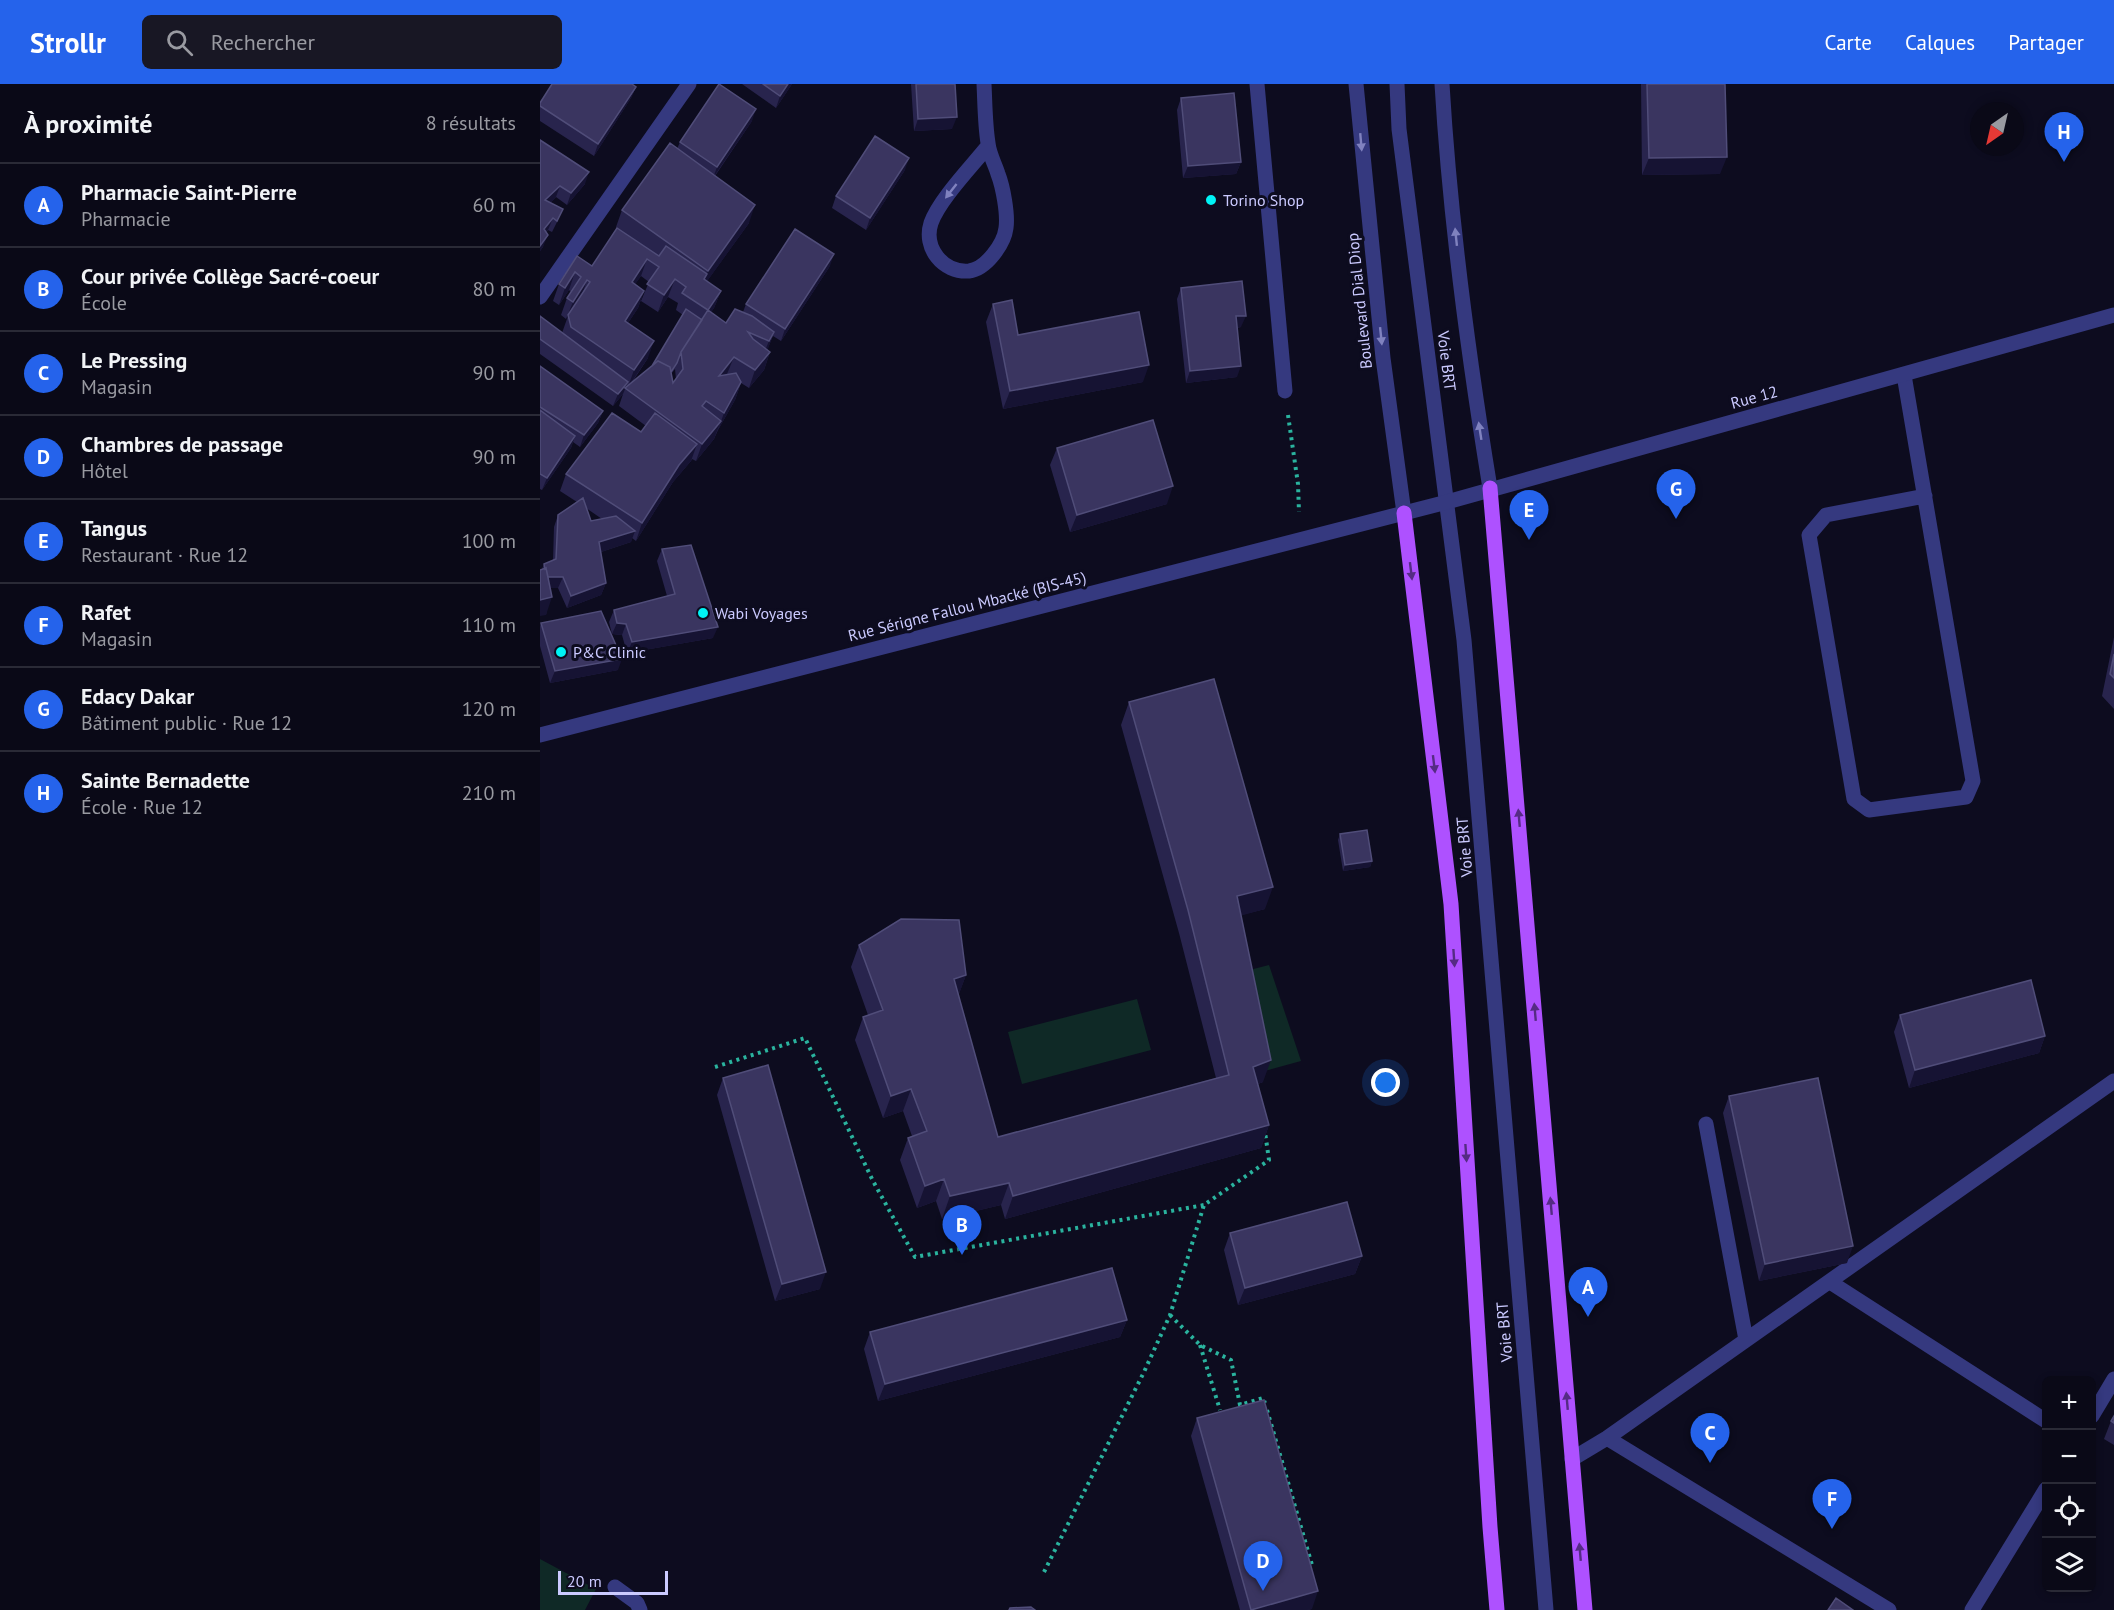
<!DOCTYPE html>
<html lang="fr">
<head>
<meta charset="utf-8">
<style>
	:root { --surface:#0a0917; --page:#181724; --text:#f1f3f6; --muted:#999aa1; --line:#2a2a36; --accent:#2563eb }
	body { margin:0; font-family:"PT Sans",sans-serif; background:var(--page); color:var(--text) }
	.controls { position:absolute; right:18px; bottom:18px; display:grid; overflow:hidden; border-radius:9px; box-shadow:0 3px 9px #0003 }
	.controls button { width:54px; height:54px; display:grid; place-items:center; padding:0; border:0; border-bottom:2px solid var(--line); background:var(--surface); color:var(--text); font:30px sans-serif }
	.compass { position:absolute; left:1430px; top:18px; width:54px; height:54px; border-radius:50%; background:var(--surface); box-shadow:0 3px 9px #0003; rotate:214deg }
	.scale { position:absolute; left:18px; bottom:15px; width:110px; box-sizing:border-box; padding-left:6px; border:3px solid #cbcaff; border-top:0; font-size:16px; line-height:21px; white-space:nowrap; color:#cbcaff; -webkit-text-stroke:4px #0d0c1f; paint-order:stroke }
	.you { position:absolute; left:846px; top:999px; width:21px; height:21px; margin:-15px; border:4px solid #fff; border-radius:50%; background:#1a73e8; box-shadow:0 0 0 9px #1a73e833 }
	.badge { display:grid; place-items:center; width:39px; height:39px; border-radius:50%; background:var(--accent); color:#fff; font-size:20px; font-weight:700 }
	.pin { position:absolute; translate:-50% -50px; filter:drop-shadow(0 2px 3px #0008) }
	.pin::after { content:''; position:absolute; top:32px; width:21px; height:18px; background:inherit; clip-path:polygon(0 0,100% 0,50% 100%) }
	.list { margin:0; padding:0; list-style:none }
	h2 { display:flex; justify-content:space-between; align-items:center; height:78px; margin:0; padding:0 24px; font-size:26px }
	h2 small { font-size:20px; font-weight:400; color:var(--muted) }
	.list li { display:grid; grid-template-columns:39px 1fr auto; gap:18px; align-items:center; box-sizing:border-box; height:84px; padding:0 24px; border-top:2px solid var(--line) }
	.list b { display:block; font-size:22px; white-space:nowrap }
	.list p { margin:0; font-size:20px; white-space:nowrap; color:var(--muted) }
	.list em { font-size:20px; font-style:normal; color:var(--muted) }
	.icon { flex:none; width:33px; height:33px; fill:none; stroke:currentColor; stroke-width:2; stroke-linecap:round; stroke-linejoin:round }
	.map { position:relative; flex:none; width:1574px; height:1526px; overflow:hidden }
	header { display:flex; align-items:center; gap:36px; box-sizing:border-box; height:84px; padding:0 30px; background:var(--accent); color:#fff }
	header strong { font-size:28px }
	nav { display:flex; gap:33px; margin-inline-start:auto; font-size:21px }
	.search { width:420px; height:54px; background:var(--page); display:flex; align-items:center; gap:15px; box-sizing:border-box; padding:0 21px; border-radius:9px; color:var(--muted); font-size:22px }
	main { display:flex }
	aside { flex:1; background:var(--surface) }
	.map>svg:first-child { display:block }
	.green { fill:#0f2926 }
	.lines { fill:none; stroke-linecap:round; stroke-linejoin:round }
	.path { stroke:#2ab39e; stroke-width:4; stroke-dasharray:3 4.5; stroke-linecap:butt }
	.service { stroke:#35397f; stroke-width:15 }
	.minor { stroke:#35397f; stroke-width:15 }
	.tertiary { stroke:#35397f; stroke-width:15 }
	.primary { stroke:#ae51ff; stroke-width:15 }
	.wall { fill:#28244d; fill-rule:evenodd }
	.shaded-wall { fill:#161333 }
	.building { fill:#3a3560; stroke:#504d79; stroke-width:1.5 }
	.oneway { fill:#8082bf }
	.oneway2 { fill:#552b84 }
	.poi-dot { fill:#00f3f5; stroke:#0d0c1f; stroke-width:2 }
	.labels { text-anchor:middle; stroke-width:6; stroke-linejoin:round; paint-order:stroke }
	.poi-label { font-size:16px; fill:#cbcaff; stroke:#0d0c1f; text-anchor:start }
	.street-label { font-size:16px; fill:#cbcaff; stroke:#0d0c1f }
</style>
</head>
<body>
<header>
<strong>Strollr</strong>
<div class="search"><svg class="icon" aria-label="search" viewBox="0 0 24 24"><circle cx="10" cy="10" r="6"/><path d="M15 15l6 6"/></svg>Rechercher</div>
<nav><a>Carte</a><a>Calques</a><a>Partager</a></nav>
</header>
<main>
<aside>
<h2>À proximité<small>8 résultats</small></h2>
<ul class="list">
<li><span class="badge">A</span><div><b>Pharmacie Saint-Pierre</b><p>Pharmacie</p></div><em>60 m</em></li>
<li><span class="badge">B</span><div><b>Cour privée Collège Sacré-coeur</b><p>École</p></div><em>80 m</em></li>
<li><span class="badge">C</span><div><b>Le Pressing</b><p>Magasin</p></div><em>90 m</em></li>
<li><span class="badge">D</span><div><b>Chambres de passage</b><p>Hôtel</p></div><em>90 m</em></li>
<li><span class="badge">E</span><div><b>Tangus</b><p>Restaurant · Rue 12</p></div><em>100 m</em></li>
<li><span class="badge">F</span><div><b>Rafet</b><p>Magasin</p></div><em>110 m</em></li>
<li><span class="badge">G</span><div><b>Edacy Dakar</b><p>Bâtiment public · Rue 12</p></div><em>120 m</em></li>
<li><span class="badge">H</span><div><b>Sainte Bernadette</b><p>École · Rue 12</p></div><em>210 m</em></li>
</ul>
</aside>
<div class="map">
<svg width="1574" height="1526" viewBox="0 0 1574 1526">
	<rect width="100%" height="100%" fill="#0d0c1f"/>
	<!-- green -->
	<path class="green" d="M 729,881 L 761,977 L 721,988 L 694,890 Z
		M 597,915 L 611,966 L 482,1000 L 468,948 Z
		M 0,1475 L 56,1505 L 45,1526 L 0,1526 Z"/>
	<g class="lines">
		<!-- path -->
		<path class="path" d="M 748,331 L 758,400 L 759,428
			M 175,983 L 265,954 L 333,1097 L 375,1173 L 664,1121
			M 630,1231 L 660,1261 L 691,1276 L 700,1321 L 723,1314 L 725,1319
			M 660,1261 L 680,1326
			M 727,1326 L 772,1481
			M 504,1488 L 604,1288 L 630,1231 L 664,1121 L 729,1076 L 725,1048"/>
		<!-- service -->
		<path class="service" d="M 857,0 L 859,45 L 924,556 L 1006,1526
			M 1364,291 L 1433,697 L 1426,713 L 1329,726 L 1314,715 L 1269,451 L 1286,431 L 1385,412
			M 75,1503 L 97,1519 L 100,1526"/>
		<!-- minor -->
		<path class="minor" d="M 444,0 C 445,20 445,40 448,59 C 449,70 455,80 458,90 C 463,103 468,130 466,144 C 464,160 446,185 429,187 C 403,189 383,164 391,139 C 399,116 432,82 448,62
			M 717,0 L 745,307
			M 0,213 L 149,0
			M 0,651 L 907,418 L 1574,231
			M 1166,1040 L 1206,1256
			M 1290,1198 L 1506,1337
			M 1552,1332 L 1574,1295
			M 1067,1354 L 1349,1526
			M 1032,1375 L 1067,1354 L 1574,997
			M 1432,1526 L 1506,1405"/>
		<!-- tertiary -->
		<path class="tertiary" d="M 816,0 L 843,274 L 864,429
			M 902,0 C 910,136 928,270 950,404"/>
		<!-- primary -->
		<path class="primary" d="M 950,404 L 1045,1526
			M 864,429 L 911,820 L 950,1443 L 957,1526"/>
	</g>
	<!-- wall -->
	<path class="wall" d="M 202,0 L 252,0 L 236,24 Z
		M 371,0 L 415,0 L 412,45 L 374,47 Z
		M 1101,0 L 1185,0 L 1180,90 L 1102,91 Z
		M 96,3 L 91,14 L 54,72 L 0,37 L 0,19 Z
		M 641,14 L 701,78 L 696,90 L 643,94 L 637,26 Z
		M 212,37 L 175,92 L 209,139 L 167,197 L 181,207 L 174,224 L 171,228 L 186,239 L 203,228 L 206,220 L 290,182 L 241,257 L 233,252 L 227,266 L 230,268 L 224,286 L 209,304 L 201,299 L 195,316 L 178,346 L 174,355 L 156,377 L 152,375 L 151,377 L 133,398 L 96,457 L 92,454 L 91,458 L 61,468 L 66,499 L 61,511 L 27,524 L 18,504 L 11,504 L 6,531 L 2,485 L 4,480 L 13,477 L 14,443 L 18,431 L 37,418 L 20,407 L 26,390 L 101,348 L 106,342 L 79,322 L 83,310 L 73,322 L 0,270 L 0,232 L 22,249 L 28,232 L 26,235 L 21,231 L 27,214 L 31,208 L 29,206 L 19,221 L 13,217 L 19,200 L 37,172 L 52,182 L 77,144 L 76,143 L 82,126 L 137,65 L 140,58 ZM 101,192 L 109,198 L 101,217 L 118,228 L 128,213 L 138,219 L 136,226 L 143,231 L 112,282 L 91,300 L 108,274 L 88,239 L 98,224 L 104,207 L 95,200 ZM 135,285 L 136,295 L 133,299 L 131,290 ZM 46,424 L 62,435 L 51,437 Z
		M 0,56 L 45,100 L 27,121 L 16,113 L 10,119 L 18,136 L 12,148 L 8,146 L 6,149 L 3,163 L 0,167 Z
		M 365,86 L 326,146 L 292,124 L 296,112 Z
		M 641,204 L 701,243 L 697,244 L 697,293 L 646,299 L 637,215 Z
		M 453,220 L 478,251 L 603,298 L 463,325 L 446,238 Z
		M 0,282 L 63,327 L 58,339 L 40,363 L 33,358 L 31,364 L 2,406 L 0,405 Z
		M 517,364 L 627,420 L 530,448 L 510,381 Z
		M 122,465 L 173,554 L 87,569 L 82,551 L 72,550 L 69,538 L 74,526 L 127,512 L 117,477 Z
		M 1,539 L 78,586 L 10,599 L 0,562 L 0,542 Z
		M 1574,553 L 1574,625 L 1562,612 Z
		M 589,618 L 725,825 L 701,831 L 723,998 L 718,1000 L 729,1041 L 721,1064 L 465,1135 L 461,1121 L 402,1135 L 396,1117 L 377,1124 L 360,1076 L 368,1054 L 372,1052 L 363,1027 L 343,1034 L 315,956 L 323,933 L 328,931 L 311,883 L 319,861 L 426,891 L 418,912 L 458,1053 L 676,994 L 639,849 L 581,641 Z
		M 800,750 L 832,777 L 830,783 L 803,787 L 798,756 Z
		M 1360,931 L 1505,952 L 1499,969 L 1369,1004 L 1354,948 Z
		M 183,994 L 280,1205 L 235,1217 L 177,1011 Z
		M 1189,1012 L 1307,1179 L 1219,1197 L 1183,1029 Z
		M 690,1149 L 822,1172 L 815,1190 L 698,1221 L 684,1166 Z
		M 587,1236 L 580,1253 L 338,1317 L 324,1265 L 330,1248 Z
		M 1574,1332 L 1574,1361 L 1564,1355 L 1571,1337 Z
		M 657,1334 L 772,1525 L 767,1526 L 700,1526 L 651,1352 Z"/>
	<!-- shaded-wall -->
	<path class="shaded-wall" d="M 248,0 L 252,0 L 236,24 L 240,12 Z
		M 96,3 L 91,14 L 54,72 L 58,60 Z
		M 216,25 L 212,37 L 173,94 L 177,83 Z
		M 417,33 L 412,45 L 374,47 L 378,35 Z
		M 1187,73 L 1180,90 L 1102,91 L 1109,74 Z
		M 369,74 L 365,86 L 326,146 L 330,134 Z
		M 701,78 L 696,90 L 643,94 L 648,82 Z
		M 49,88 L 45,100 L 27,121 L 31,109 Z
		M 20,102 L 16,113 L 1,128 L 5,116 Z
		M 215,121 L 209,139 L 163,203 L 164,195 L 168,187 Z
		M 13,134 L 8,146 L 0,157 L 4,145 Z
		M 8,151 L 3,163 L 0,167 L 0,162 Z
		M 294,170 L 290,182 L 241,257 L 245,245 Z
		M 107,175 L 101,192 L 85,215 L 92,198 Z
		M 35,188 L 29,206 L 19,221 L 25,204 Z
		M 135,195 L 128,213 L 118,228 L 124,211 Z
		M 47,196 L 41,214 L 26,235 L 33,218 Z
		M 104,207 L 98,224 L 78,254 L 85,237 Z
		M 181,207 L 174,224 L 141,274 L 168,226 Z
		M 696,232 L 706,232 L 701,243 L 691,244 Z
		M 234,248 L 228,265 L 222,274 L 229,257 Z
		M 114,257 L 108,274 L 88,303 L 94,286 Z
		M 230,268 L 224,286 L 209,304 L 215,286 Z
		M 194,273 L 187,290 L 173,309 L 179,292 Z
		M 609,281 L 603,298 L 463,325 L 470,307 Z
		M 701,282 L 697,293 L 646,299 L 650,287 Z
		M 88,298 L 83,310 L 73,322 L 78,310 Z
		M 201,298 L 195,316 L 178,346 L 184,329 Z
		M 63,327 L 58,339 L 40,363 L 44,351 Z
		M 181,337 L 174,355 L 156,377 L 162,360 Z
		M 35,352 L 31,364 L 2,406 L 7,394 Z
		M 157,360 L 151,377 L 133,398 L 96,457 L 102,439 L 139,381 Z
		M 633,402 L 627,420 L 530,448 L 537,431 Z
		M 95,447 L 91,458 L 55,470 L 59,458 Z
		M 8,493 L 23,493 L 18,504 L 4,504 Z
		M 66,499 L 61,511 L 27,524 L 31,512 Z
		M 12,513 L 6,531 L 0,532 L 0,516 Z
		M 77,539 L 86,540 L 82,551 L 72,550 Z
		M 178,543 L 173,554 L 87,569 L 92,558 Z
		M 82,575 L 78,586 L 10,599 L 15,587 Z
		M 832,777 L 830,783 L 803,787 L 805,781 Z
		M 733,803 L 725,825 L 689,835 L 697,812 Z
		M 426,891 L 418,913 L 414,895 Z
		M 1505,952 L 1499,969 L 1369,1004 L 1375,986 Z
		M 731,976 L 723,998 L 705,1005 L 713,983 Z
		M 371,1005 L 363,1027 L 343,1034 L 351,1012 Z
		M 729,1041 L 721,1064 L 465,1135 L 473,1112 Z
		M 404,1095 L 396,1117 L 377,1124 L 385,1102 Z
		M 469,1099 L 461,1121 L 402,1135 L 410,1112 Z
		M 1313,1162 L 1307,1179 L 1219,1197 L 1225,1180 Z
		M 822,1172 L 815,1190 L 698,1221 L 705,1204 Z
		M 286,1188 L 280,1205 L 235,1217 L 242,1200 Z
		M 587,1236 L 580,1253 L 338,1317 L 345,1300 Z
		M 778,1507 L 772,1525 L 767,1526 L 711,1526 Z"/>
	<!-- building -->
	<path class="building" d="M 12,0 L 92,0 L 96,3 L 58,60 L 0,22 L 0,19 Z
		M 179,0 L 216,25 L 177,83 L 140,58 Z
		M 223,0 L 248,0 L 240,12 Z
		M 376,0 L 415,0 L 417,33 L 378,35 Z
		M 1107,0 L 1185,0 L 1187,73 L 1109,74 Z
		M 694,9 L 701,78 L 648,82 L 641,14 Z
		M 335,52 L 369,74 L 330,134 L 296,112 Z
		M 0,56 L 49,88 L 31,109 L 20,102 L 5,116 L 23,125 L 17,137 L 13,134 L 4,145 L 8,151 L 0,162 Z
		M 130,59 L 215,121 L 168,187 L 82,126 Z
		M 77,144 L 119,172 L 126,162 L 167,190 L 164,195 L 181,207 L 168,226 L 186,239 L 195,225 L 212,232 L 234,248 L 229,257 L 208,248 L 213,255 L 230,268 L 215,286 L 194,273 L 179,292 L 196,289 L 201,298 L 184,329 L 166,317 L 162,322 L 181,337 L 162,360 L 85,304 L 118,277 L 130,283 L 133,299 L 143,285 L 141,268 L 168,226 L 142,209 L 146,203 L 135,195 L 124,211 L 107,200 L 119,183 L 107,175 L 92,198 L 104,207 L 85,237 L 114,257 L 94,286 L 31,243 L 28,231 L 50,198 L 47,196 L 33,218 L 27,214 L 41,193 L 35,188 L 25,204 L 19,200 L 37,172 L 52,182 Z
		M 255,145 L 294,170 L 245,245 L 206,220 Z
		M 702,197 L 706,232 L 696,232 L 701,282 L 650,287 L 641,204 Z
		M 472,216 L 478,251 L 599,228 L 609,281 L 470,307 L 453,220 Z
		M 146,225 L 162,236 L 141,268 L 137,279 L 131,288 L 130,283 L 118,277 L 112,282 Z
		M 0,232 L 88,298 L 78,310 L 0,255 Z
		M 0,282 L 63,327 L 44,351 L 0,323 Z
		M 0,326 L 35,352 L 7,394 L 0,390 Z
		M 72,329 L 101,348 L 115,329 L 157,360 L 139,381 L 102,439 L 26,390 Z
		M 613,336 L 633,402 L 537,431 L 517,364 Z
		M 43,414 L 51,437 L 76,432 L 95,447 L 59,458 L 66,499 L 31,512 L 23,493 L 8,493 L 6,484 L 5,485 L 4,480 L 16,475 L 18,431 Z
		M 151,461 L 178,543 L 92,558 L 86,540 L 77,539 L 74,526 L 135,510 L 122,465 Z
		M 6,484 L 12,513 L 0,516 L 0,486 Z
		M 61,527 L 82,575 L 15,587 L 1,539 Z
		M 1574,570 L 1574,594 L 1570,590 Z
		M 674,595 L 733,803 L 697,812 L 731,976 L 713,983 L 729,1041 L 473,1112 L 469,1099 L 410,1112 L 404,1095 L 385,1102 L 368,1054 L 387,1047 L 371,1005 L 351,1012 L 323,933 L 343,926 L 319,861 L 361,835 L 419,836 L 426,891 L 414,895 L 458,1053 L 689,991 L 648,826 L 589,618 Z
		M 827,746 L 832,777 L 805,781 L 800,750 Z
		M 1491,896 L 1505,952 L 1375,986 L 1360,931 Z
		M 228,981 L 286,1188 L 242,1200 L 183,994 Z
		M 1278,994 L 1313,1162 L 1225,1180 L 1189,1012 Z
		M 807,1118 L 822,1172 L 705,1204 L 690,1149 Z
		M 572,1184 L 587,1236 L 345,1300 L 330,1248 Z
		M 724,1316 L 778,1507 L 711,1526 L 657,1334 Z
		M 1574,1332 L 1574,1339 L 1571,1337 Z
		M 1296,1514 L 1313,1526 L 1288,1526 Z
		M 491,1523 L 495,1526 L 469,1526 L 470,1524 Z"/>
	<!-- one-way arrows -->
	<defs><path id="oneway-solid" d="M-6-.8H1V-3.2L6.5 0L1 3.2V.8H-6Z" transform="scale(1.5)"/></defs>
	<g class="oneway">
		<use href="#oneway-solid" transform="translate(821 58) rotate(85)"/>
		<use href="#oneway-solid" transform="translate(411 107) rotate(128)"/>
		<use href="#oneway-solid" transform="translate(916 153) rotate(-96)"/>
		<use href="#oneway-solid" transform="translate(841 252) rotate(84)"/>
		<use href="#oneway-solid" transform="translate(940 347) rotate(-99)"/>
	</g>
	<g class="oneway2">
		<use href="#oneway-solid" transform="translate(871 487) rotate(83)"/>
		<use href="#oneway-solid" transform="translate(894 680) rotate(83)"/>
		<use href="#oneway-solid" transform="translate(979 734) rotate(-95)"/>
		<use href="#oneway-solid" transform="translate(914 874) rotate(86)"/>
		<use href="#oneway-solid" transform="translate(995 928) rotate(-95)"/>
		<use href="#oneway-solid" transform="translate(926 1069) rotate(86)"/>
		<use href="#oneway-solid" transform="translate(1011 1122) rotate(-95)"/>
		<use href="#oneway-solid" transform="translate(1027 1317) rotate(-95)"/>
		<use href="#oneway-solid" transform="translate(1040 1468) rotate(-95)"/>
	</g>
	<!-- markers -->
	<g class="poi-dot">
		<circle cx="671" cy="116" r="6"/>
		<circle cx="163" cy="529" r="6"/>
		<circle cx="21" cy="568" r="6"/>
	</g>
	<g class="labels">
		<!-- poi labels -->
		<g class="poi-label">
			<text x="683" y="122">Torino Shop</text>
			<text x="175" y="535">Wabi Voyages</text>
			<text x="33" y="574">P&amp;C Clinic</text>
		</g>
		<!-- street labels -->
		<g class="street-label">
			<text transform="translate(819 217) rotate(-96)" y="6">Boulevard Dial Diop</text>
			<text transform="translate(907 277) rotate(83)" y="6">Voie BRT</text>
			<text transform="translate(1214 313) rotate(-15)" y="6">Rue 12</text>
			<text transform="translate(427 522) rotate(-14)" y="6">Rue Sérigne Fallou Mbacké (BIS-45)</text>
			<text transform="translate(924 763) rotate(-95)" y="6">Voie BRT</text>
			<text transform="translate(964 1248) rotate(-95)" y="6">Voie BRT</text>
		</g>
	</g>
</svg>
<div class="controls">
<button>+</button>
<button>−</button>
<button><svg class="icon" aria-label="locate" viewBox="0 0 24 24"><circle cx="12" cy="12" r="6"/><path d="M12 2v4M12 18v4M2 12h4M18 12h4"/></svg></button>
<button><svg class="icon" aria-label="layers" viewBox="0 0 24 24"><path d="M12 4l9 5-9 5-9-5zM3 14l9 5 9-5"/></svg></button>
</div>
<svg class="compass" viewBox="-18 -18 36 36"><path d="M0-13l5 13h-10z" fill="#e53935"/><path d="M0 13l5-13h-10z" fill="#999aa1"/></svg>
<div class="scale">20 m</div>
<div class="you"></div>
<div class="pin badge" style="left:1048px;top:1233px">A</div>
<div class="pin badge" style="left:422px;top:1171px">B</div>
<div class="pin badge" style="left:1170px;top:1379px">C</div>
<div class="pin badge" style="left:723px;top:1507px">D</div>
<div class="pin badge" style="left:989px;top:456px">E</div>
<div class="pin badge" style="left:1292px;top:1445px">F</div>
<div class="pin badge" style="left:1136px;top:435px">G</div>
<div class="pin badge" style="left:1524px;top:78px">H</div>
</div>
</main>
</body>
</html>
